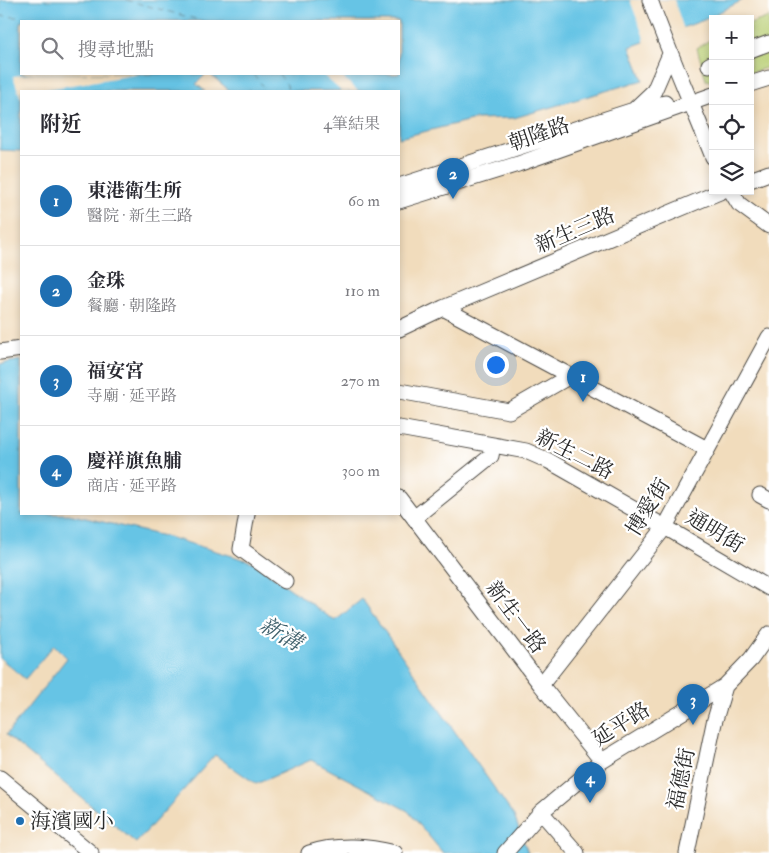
<!DOCTYPE html>
<html lang="zh-TW">
<head>
<meta charset="utf-8">
<style>
	:root { --surface:#fff; --page:#f2f2f3; --text:#2b2b33; --muted:#7c7c81; --line:#e1e1e2; --accent:#1f6fb2 }
	body { margin:0; font-family:"IM FELL Double Pica","Noto Serif TC",serif; background:var(--page); color:var(--text) }
	.controls { position:absolute; right:15px; top:15px; display:grid; overflow:hidden; border-radius:0px; box-shadow:0 2px 8px #0003 }
	.controls button { width:45px; height:45px; display:grid; place-items:center; padding:0; border:0; border-bottom:1px solid var(--line); background:var(--surface); color:var(--text); font:25px sans-serif }
	.you { position:absolute; left:495px; top:364px; width:18px; height:18px; margin:-12px; border:4px solid #fff; border-radius:50%; background:#1a73e8; box-shadow:0 0 0 8px #1a73e833 }
	.badge { display:grid; place-items:center; width:32px; height:32px; border-radius:50%; background:var(--accent); color:#fff; font-size:16px; font-weight:700 }
	.pin { position:absolute; translate:-50% -41px; filter:drop-shadow(0 1px 2px #0008) }
	.pin::after { content:''; position:absolute; top:26px; width:18px; height:15px; background:inherit; clip-path:polygon(0 0,100% 0,50% 100%) }
	.list { margin:0; padding:0; list-style:none }
	h2 { display:flex; justify-content:space-between; align-items:center; height:65px; margin:0; padding:0 20px; font-size:21px }
	h2 small { font-size:16px; font-weight:400; color:var(--muted) }
	.list li { display:grid; grid-template-columns:32px 1fr auto; gap:15px; align-items:center; box-sizing:border-box; height:90px; padding:0 20px; border-top:1px solid var(--line) }
	.list b { display:block; font-size:19px; white-space:nowrap }
	.list p { margin:0; font-size:16px; white-space:nowrap; color:var(--muted) }
	.list em { font-size:16px; font-style:normal; color:var(--muted) }
	.icon { flex:none; width:28px; height:28px; fill:none; stroke:currentColor; stroke-width:2; stroke-linecap:round; stroke-linejoin:round }
	.map { position:relative; flex:none; width:769px; height:853px; overflow:hidden }
	.search { position:absolute; background:var(--surface); box-shadow:0 2px 8px #0003; left:20px; top:20px; width:380px; height:55px; display:flex; align-items:center; gap:12px; box-sizing:border-box; padding:0 18px; border-radius:0px; color:var(--muted); font-size:19px }
	.panel { position:absolute; background:var(--surface); box-shadow:0 2px 8px #0003; left:20px; top:90px; width:380px; height:425px; border-radius:0px }
	.map>svg:first-child { display:block }
	.green { fill:#b7cd71; stroke:#717c4e }
	.water { fill:#66c4e5; stroke:#487888 }
	.pier { fill:#f1dcbc }
	.lines { fill:none; stroke-linecap:round; stroke-linejoin:round }
	.ferry { stroke:#40616c; stroke-width:1; stroke-dasharray:6 5; stroke-linecap:butt }
	.minor-casing { stroke:#494641; stroke-width:17 }
	.minor { stroke:#fff; stroke-width:15 }
	.poi-dot { fill:#1f6fb2; stroke:#fff; stroke-width:2 }
	.labels { text-anchor:middle; stroke-width:4.5; stroke-linejoin:round; paint-order:stroke }
	.street-label { font-size:21px; fill:#2b2b2b; stroke:#fff }
	.poi-label { font-size:21px; fill:#2b2b2b; stroke:#fff; text-anchor:start }
	.water-label { font-size:22px; font-style:italic; fill:#40616c; stroke:#fff }
</style>
</head>
<body>
<div class="map">
<svg width="769" height="853" viewBox="0 0 769 853">
	<rect width="100%" height="100%" fill="#fff"/>
	<filter id="ink" filterUnits="userSpaceOnUse"><feTurbulence type="fractalNoise" baseFrequency=".02" numOctaves="2"/><feDisplacementMap in="SourceGraphic" scale="10" xChannelSelector="R" yChannelSelector="G"/><feConvolveMatrix kernelMatrix="1 2 1 2 8 2 1 2 1" color-interpolation-filters="sRGB"/></filter>
	<filter id="wash" filterUnits="userSpaceOnUse"><feTurbulence type="fractalNoise" baseFrequency=".0096" numOctaves="4" result="noise"/><feDisplacementMap in="SourceGraphic" scale="20" xChannelSelector="R" yChannelSelector="G"/><feGaussianBlur stdDeviation="1.12" result="paint"/><feColorMatrix in="noise" values="0 0 0 0 0 0 0 0 0 0 0 0 0 0 0 0 0 1.4 0 .05"/><feComposite in="paint" operator="in"/></filter>
	<g filter="url(#wash)">
		<rect width="100%" height="100%" fill="#f1dcbc"/>
		<!-- green -->
		<path class="green" d="M 769,17 L 769,67 L 750,73 L 750,24 Z
			M 713,38 L 713,82 L 706,80 L 697,48 Z"/>
		<!-- water -->
		<path class="water" d="M 0,0 L 743,0 L 704,20 L 630,47 L 643,80 L 514,118 L 475,119 L 399,138 L 399,91 L 230,91 L 210,74 L 399,74 L 399,21 L 21,21 L 21,74 L 206,74 L 196,84 L 205,91 L 21,91 L 21,151 L 0,150 Z
			M 21,360 L 21,514 L 69,514 L 168,537 L 253,562 L 335,621 L 362,599 L 514,816 L 528,853 L 443,853 L 408,811 L 311,760 L 256,784 L 215,755 L 136,843 L 6,735 L 67,658 L 54,645 L 25,679 L 0,658 L 0,364 Z"/>
		<!-- pier -->
		<path class="pier" d="M 630,0 L 674,0 L 684,30 L 645,45 L 643,35 Z
			M 31,74 L 140,74 L 35,91 L 21,91 L 21,99 L 13,76 Z
			M 322,74 L 339,74 L 358,91 L 341,91 Z"/>
		<g class="lines">
			<!-- ferry -->
			<path class="ferry" d="M 126,0 L 203,21
				M 0,16 L 82,21
				M 253,74 L 267,91
				M 279,74 L 287,85 L 288,91"/>
		</g>
	</g>
	<g filter="url(#ink)">
		<g class="lines">
			<defs>
				<path id="minor" d="M 650,0 C 669,53 692,104 713,157
					M 750,50 L 769,43
					M 709,65 L 713,63
					M 750,84 L 769,78
					M 635,109 L 654,91 L 670,54
					M 750,180 L 769,173
					M 399,186 L 634,110 L 665,103
					M 731,191 L 739,204 L 769,226
					M 399,201 L 518,164 L 713,95
					M 443,308 L 707,449
					M 399,329 L 443,308 L 722,191
					M 0,352 L 21,349
					M 399,391 L 509,411 L 570,376
					M 399,428 L 526,451 L 549,461 L 665,527 L 769,588
					M 760,495 L 769,500
					M 399,498 L 541,685 L 602,761
					M 247,514 L 241,549 L 285,581
					M 414,518 L 491,456 L 493,445
					M 541,685 L 665,527 L 769,337
					M 0,778 L 91,853
					M 541,812 L 577,853
					M 309,853 C 336,844 368,846 395,853
					M 505,853 L 541,812 L 602,761 L 725,686 L 751,659 L 769,634
					M 687,853 L 714,723 L 725,686"/>
			</defs>
			<!-- minor casing -->
			<use href="#minor" class="minor-casing"/>
			<!-- minor -->
			<use href="#minor" class="minor"/>
		</g>
	</g>
	<!-- markers -->
	<circle class="poi-dot" cx="20" cy="821" r="5"/>
	<g class="labels">
		<!-- street labels -->
		<g class="street-label">
			<text transform="translate(539 134) rotate(-19)" y="7">朝隆路</text>
			<text transform="translate(575 230) rotate(-23)" y="7">新生三路</text>
			<text transform="translate(575 454) rotate(27)" y="7">新生二路</text>
			<text transform="translate(648 507) rotate(-58)" y="7">博愛街</text>
			<text transform="translate(715 531) rotate(31)" y="7">通明街</text>
			<text transform="translate(516 617) rotate(53)" y="7">新生一路</text>
			<text transform="translate(621 724) rotate(-32)" y="7">延平路</text>
			<text transform="translate(681 779) rotate(-78)" y="7">福德街</text>
		</g>
		<!-- poi labels -->
		<g class="poi-label">
			<text x="30" y="828">海濱國小</text>
		</g>
		<!-- water labels -->
		<g class="water-label">
			<text transform="translate(281 633) rotate(30)" y="8">新溝</text>
		</g>
	</g>
</svg>
<div class="controls">
<button>+</button>
<button>−</button>
<button><svg class="icon" aria-label="locate" viewBox="0 0 24 24"><circle cx="12" cy="12" r="6"/><path d="M12 2v4M12 18v4M2 12h4M18 12h4"/></svg></button>
<button><svg class="icon" aria-label="layers" viewBox="0 0 24 24"><path d="M12 4l9 5-9 5-9-5zM3 14l9 5 9-5"/></svg></button>
</div>
<div class="you"></div>
<div class="pin badge" style="left:583px;top:402px">1</div>
<div class="pin badge" style="left:453px;top:199px">2</div>
<div class="pin badge" style="left:693px;top:725px">3</div>
<div class="pin badge" style="left:590px;top:803px">4</div>
<div class="search"><svg class="icon" aria-label="search" viewBox="0 0 24 24"><circle cx="10" cy="10" r="6"/><path d="M15 15l6 6"/></svg>搜尋地點</div>
<section class="panel">
<h2>附近<small>4筆結果</small></h2>
<ul class="list">
<li><span class="badge">1</span><div><b>東港衛生所</b><p>醫院 · 新生三路</p></div><em>60 m</em></li>
<li><span class="badge">2</span><div><b>金珠</b><p>餐廳 · 朝隆路</p></div><em>110 m</em></li>
<li><span class="badge">3</span><div><b>福安宮</b><p>寺廟 · 延平路</p></div><em>270 m</em></li>
<li><span class="badge">4</span><div><b>慶祥旗魚脯</b><p>商店 · 延平路</p></div><em>300 m</em></li>
</ul>
</section>
</div>
</body>
</html>
